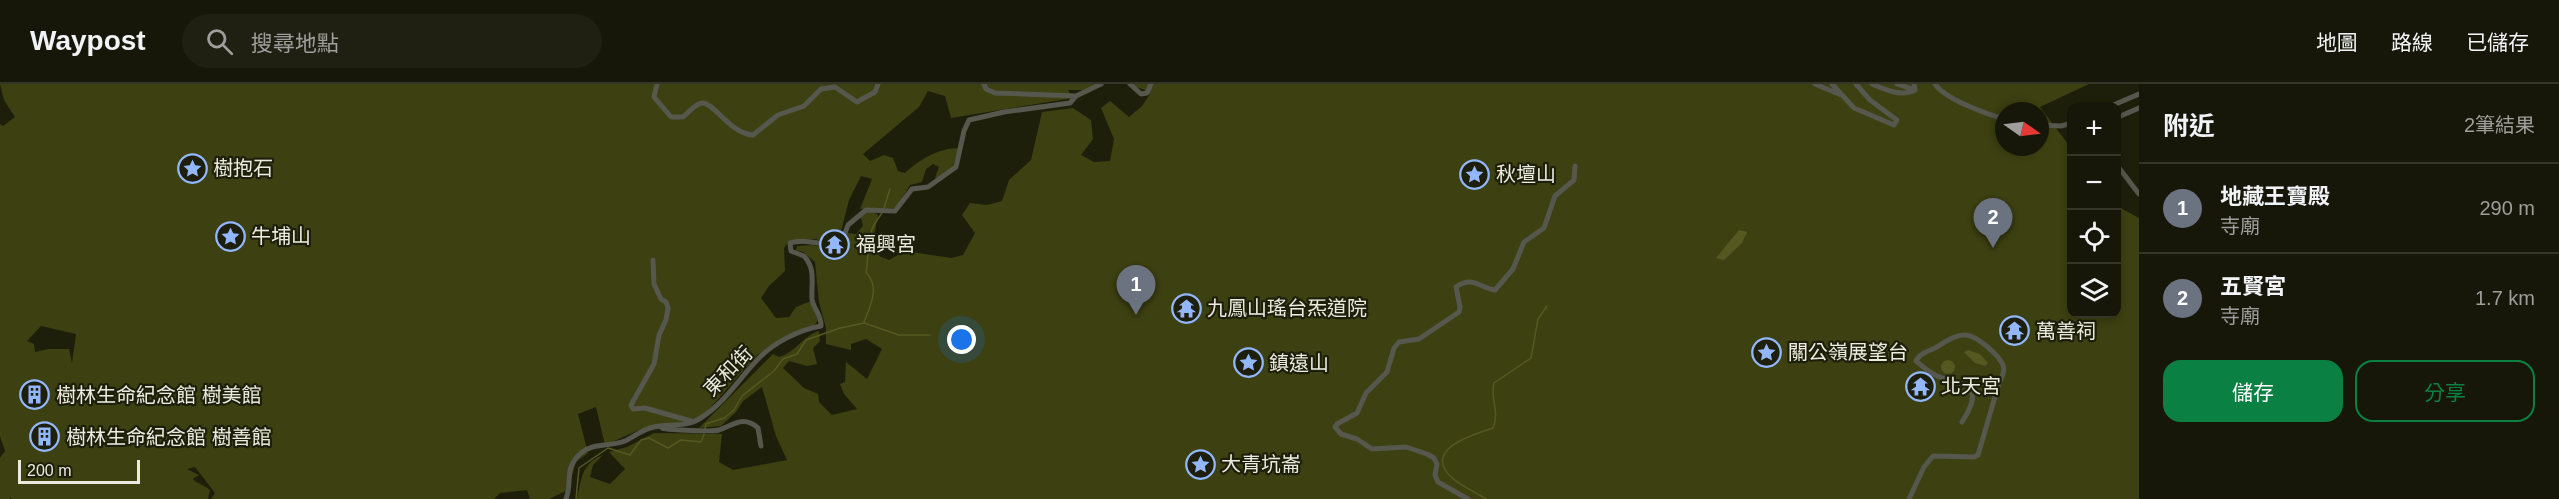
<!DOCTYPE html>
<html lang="zh-TW">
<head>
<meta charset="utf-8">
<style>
	:root { --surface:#161708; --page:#1f2012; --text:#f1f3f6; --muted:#9e9f9c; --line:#353629; --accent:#0b8043 }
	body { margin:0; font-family:Arial,"Noto Sans TC",sans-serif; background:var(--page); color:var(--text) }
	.controls { position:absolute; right:18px; top:18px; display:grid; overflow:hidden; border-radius:12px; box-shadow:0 3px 9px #0003 }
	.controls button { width:54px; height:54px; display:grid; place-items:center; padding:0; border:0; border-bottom:2px solid var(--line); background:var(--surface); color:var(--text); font:30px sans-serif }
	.compass { position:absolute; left:1995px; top:18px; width:54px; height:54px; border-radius:50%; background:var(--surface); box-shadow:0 3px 9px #0003; rotate:104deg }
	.scale { position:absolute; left:18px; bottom:15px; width:122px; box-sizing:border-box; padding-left:6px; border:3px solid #eaebde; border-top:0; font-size:16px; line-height:21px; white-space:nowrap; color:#eaebde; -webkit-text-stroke:4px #1e1f0b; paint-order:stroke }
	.you { position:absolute; left:962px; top:256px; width:21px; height:21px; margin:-15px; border:4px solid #fff; border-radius:50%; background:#1a73e8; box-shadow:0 0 0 9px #1a73e833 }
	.badge { display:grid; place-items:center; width:39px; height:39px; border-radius:50%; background:var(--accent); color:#fff; font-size:20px; font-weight:700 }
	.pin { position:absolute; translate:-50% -50px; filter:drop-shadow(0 2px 3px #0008) }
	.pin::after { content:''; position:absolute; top:32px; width:21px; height:18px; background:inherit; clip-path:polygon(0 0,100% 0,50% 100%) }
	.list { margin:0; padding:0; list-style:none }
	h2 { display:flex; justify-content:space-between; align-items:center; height:78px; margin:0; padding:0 24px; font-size:26px }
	h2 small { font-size:20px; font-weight:400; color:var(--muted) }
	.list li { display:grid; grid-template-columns:39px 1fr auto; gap:18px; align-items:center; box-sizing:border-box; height:90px; padding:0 24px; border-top:2px solid var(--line) }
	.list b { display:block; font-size:22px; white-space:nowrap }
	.list p { margin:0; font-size:20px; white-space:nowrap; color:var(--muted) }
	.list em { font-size:20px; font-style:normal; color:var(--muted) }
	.actions { display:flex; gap:12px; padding:18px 24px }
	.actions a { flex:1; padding:14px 0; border:2px solid var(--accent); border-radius:18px; text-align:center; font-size:21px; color:var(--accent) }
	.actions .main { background:var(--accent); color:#fff }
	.icon { flex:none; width:33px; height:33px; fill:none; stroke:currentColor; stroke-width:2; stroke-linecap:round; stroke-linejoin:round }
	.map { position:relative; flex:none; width:2139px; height:415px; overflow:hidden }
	header { display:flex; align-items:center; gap:36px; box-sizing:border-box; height:84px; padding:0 30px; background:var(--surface); border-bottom:2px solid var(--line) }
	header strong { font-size:28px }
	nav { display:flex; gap:33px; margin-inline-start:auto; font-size:21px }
	.search { width:420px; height:54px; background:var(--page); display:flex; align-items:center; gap:15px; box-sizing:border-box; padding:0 21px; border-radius:33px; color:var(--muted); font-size:22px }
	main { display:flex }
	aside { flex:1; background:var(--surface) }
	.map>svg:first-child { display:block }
	.green { fill:#3d4011; fill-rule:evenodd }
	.water { fill:#555921 }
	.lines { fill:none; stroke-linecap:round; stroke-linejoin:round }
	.stream { stroke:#555921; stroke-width:1.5 }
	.minor { stroke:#56574d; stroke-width:5 }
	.labels { text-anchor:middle; stroke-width:4.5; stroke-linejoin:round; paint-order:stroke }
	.poi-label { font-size:20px; fill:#eaebde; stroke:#1e1f0b; text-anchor:start }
	.street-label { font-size:20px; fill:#eaebde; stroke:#1e1f0b }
</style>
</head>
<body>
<header>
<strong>Waypost</strong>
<div class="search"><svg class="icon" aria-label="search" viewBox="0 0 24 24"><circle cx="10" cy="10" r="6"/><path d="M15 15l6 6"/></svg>搜尋地點</div>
<nav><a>地圖</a><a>路線</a><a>已儲存</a></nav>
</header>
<main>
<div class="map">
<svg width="2139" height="415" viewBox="0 0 2139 415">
	<rect width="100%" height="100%" fill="#1e1f0b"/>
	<!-- green -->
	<path class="green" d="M 0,0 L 1096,0 L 1083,6 L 1068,6 L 1073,14 L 951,34 L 945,12 L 928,7 L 919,23 L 863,70 L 870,77 L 884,71 L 893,74 L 898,87 L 905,89 C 920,75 939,64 959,64 L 953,83 L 939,94 L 935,94 L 939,83 L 933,80 L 926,85 L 922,98 L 910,101 L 896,124 L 860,125 L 872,95 L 861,92 L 849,116 L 838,159 L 829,161 L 816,155 L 789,157 L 784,164 L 785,187 L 769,202 L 761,214 L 776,234 L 789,233 L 796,223 L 811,217 L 818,236 L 814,242 L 796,247 L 757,271 L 703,332 L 671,341 L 639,346 L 605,361 L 596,323 L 578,330 L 588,369 L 576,378 L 568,406 L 549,415 L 530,415 L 527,406 L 500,409 L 494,415 L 211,415 L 215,409 L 195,383 L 187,385 L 199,391 L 193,395 C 197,400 205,401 210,406 L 208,415 L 12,415 L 10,413 L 10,415 L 0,415 L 0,374 L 5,367 L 0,352 L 0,40 L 3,42 L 15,33 L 4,16 ZM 41,242 L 76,250 L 72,279 L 69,265 L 48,265 L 35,268 L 34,260 L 27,257 Z
		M 1128,0 L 2089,0 L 2040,23 L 2071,64 L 2072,230 L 2116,230 L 2117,122 L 2139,134 L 2139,415 L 577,415 C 582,394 581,380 603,371 L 593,381 L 590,393 L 610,400 L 625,385 L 609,368 L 627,363 L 654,349 L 722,350 L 719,378 L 733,386 L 787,376 L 776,352 L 762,303 L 743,317 L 736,328 L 721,342 L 699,344 L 773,270 L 779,273 C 796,268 803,252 819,247 L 820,257 L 813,264 L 817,280 L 807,282 L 789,277 L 783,284 L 804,304 L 818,310 L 819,318 L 832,331 L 857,325 L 844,310 L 840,300 L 845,298 L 846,278 L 867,295 L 882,265 L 866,255 L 851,260 L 851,266 L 826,260 L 826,244 L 819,218 L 815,178 L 803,168 L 796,166 L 797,162 L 812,161 L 839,166 L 844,160 L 847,149 L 856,150 L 863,142 L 861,134 L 858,134 L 859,129 L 872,127 L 878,131 L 872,162 L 881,165 L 879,172 L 889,176 L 905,167 L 951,174 L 963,171 L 975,149 L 962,131 L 970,119 L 987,121 L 1002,117 L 1009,96 L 1031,76 L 1042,28 L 1073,24 L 1091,36 L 1093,55 L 1081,71 L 1094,78 L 1110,77 L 1114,55 L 1101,24 L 1110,17 L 1129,33 L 1142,22 L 1150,10 L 1145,6 ZM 2004,27 L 2040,27 L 2040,63 L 2004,63 Z"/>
	<!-- water -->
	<path class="water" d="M 1739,146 L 1747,148 L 1742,159 L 1724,176 L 1716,174 Z
		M 1968,266 L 1980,270 L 1988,279 L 1985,282 L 1975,279 L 1964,268 Z
		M1941 283a7 7 0 1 1 14 0a7 7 0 1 1-14 0Z"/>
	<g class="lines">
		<!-- stream -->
		<path class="stream" d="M 884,124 L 890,105
			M 864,238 C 871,220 880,204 866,188 C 871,160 863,154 882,129
			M 705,345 L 706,340 L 724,334 L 734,326 L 742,312 L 774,287 L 783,275 L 797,270 L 806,256 L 840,244 L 864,239 L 899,251 L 930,251
			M 576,415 L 579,384 L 608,364 L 630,371 L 641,356 L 649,354 L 668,364 L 681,356 L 701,358 L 704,350
			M 1486,415 C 1475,408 1459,401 1450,392 C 1423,364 1476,350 1493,344 C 1500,327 1490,316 1494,299 L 1531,274 L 1538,235 L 1547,222"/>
		<!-- minor -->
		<path class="minor" d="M 657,0 L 654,13 L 671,33 L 683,33 C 689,28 695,20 702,19 C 714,18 730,50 753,51 L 778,31 L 804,22 L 821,5 L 835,3 L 857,18 L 875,8 L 878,0
			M 984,0 L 986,5 L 995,9 L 1076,12
			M 1130,0 L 1141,10 L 1147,9 L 1151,0
			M 1815,0 L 1841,11
			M 1832,0 L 1854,24 L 1894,41 L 1897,36 L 1870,16 L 1856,0
			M 1872,0 C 1886,6 1901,13 1915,6 L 1914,0
			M 1897,0 L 1915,6
			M 1935,0 C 1945,15 1986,30 2004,35
			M 2111,22 L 2139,10
			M 2116,34 L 2139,24
			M 2040,41 L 2061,42 L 2072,39
			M 2116,80 L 2139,110
			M 653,176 L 654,200 L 661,215 L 666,218 L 668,224 L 666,236 L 659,251 L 654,280 L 631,321 L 633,325 L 645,324 L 691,337
			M 662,344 C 670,346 712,348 719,346 C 734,341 743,331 758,344 L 761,362
			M 566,415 C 573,397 563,385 581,369 C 594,358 610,363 625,357 C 635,352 643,345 654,343 C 668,340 686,343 699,335 C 723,321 738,296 757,276 C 773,259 798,246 821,242 C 822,231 813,225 812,215 C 811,199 816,185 804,172 L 791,167 L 790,159 C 809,153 831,165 841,160 L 848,141 L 866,126 L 895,127 L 912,105 L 928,103 L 956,83 L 964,47 L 969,36 L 1004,28 L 1070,19 L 1076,12 L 1101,0
			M 1468,415 L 1438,398 L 1435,391 L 1437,380 L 1434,374 L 1427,370 L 1406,363 L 1372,365 L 1357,355 L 1341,350 L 1335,343 L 1337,340 L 1357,329 L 1366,309 L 1387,288 L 1394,264 L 1399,258 L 1419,255 L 1459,228 L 1460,223 L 1456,203 C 1472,191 1480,204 1495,206 L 1513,185 L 1524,158 L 1544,144 L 1555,112 L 1574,96 L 1575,82
			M 1909,415 L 1924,383 L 1933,372 L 1974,373 L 1978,371 L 1999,299 C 2002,293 2005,288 2003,281 C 1998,270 1977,252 1966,251 C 1955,250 1944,259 1935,264 C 1928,267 1919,270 1916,277 C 1923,283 1932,291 1940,293 C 1971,302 1983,305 1962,338"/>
	</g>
	<!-- icons -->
	<defs>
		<symbol id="sight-ring" viewBox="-11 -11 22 22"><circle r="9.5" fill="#1e1f0b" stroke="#93b7fd" stroke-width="1.5"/><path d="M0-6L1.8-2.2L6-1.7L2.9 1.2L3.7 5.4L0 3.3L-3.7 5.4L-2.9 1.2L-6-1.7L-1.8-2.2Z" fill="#93b7fd"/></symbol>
		<symbol id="temple-ring" viewBox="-11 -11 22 22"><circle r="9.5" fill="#1e1f0b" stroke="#93b7fd" stroke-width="1.5"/><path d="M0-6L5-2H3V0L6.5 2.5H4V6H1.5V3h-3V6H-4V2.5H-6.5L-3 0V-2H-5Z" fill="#93b7fd"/></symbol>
		<symbol id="building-ring" viewBox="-11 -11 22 22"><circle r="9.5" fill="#1e1f0b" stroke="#93b7fd" stroke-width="1.5"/><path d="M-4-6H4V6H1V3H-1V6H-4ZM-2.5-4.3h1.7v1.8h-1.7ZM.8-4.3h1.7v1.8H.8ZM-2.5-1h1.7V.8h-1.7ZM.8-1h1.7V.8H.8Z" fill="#93b7fd"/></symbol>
	</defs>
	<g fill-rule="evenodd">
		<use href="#sight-ring" x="176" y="68" width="33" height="33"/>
		<use href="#sight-ring" x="1458" y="74" width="33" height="33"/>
		<use href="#sight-ring" x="214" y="136" width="33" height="33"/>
		<use href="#temple-ring" x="818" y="144" width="33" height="33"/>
		<use href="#temple-ring" x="1170" y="208" width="33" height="33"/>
		<use href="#temple-ring" x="1998" y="230" width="33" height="33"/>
		<use href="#sight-ring" x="1750" y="252" width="33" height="33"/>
		<use href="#sight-ring" x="1232" y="262" width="33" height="33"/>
		<use href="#temple-ring" x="1904" y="286" width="33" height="33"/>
		<use href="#building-ring" x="18" y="294" width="33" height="33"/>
		<use href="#building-ring" x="28" y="336" width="33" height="33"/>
		<use href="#sight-ring" x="1184" y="364" width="33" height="33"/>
	</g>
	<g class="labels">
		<!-- poi labels -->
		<g class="poi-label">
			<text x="213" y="91">樹抱石</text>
			<text x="1496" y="97">秋壇山</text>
			<text x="251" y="159">牛埔山</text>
			<text x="856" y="167">福興宮</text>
			<text x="1207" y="231">九鳳山瑤台炁道院</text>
			<text x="2036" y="254">萬善祠</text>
			<text x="1788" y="275">關公嶺展望台</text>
			<text x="1269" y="286">鎮遠山</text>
			<text x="1941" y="309">北天宮</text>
			<text x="56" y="318">樹林生命紀念館 樹美館</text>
			<text x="66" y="360">樹林生命紀念館 樹善館</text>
			<text x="1221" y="387">大青坑崙</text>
		</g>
		<!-- street labels -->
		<g class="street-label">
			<text transform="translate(728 287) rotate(-46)" y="7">東和街</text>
		</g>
	</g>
</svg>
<div class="controls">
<button>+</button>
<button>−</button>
<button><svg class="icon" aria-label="locate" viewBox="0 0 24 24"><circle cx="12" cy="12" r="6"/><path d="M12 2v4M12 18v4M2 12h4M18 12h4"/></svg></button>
<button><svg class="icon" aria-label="layers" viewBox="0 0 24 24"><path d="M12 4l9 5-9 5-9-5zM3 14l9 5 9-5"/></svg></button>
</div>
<svg class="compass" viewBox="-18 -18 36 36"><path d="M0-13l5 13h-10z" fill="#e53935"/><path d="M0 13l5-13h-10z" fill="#9e9f9c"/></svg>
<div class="scale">200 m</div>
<div class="you"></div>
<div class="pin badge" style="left:1136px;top:231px;background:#6b7280">1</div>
<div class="pin badge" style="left:1993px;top:164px;background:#6b7280">2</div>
</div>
<aside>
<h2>附近<small>2筆結果</small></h2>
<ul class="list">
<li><span class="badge" style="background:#6b7280">1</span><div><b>地藏王寶殿</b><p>寺廟</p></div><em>290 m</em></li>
<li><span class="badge" style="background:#6b7280">2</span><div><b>五賢宮</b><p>寺廟</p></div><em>1.7 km</em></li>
</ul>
<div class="actions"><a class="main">儲存</a><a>分享</a></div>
</aside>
</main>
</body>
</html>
